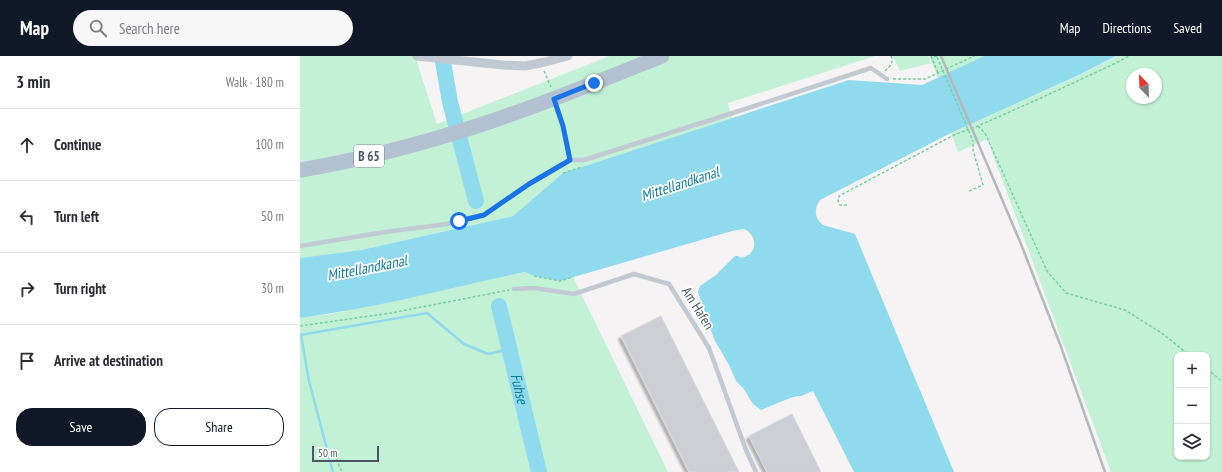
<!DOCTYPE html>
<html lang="en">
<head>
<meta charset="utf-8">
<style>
	:root { --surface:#fff; --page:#f7f7f7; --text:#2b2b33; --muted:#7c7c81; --line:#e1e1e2; --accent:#111827 }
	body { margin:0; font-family:"PT Sans Narrow",sans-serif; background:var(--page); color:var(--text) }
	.controls { position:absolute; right:12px; bottom:12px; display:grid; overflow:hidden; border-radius:8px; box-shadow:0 1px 3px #0004 }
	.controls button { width:36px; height:36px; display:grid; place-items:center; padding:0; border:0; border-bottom:1px solid var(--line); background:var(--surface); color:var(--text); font:20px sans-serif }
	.compass { position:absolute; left:826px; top:12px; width:36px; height:36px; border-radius:50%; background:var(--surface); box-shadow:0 1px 3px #0004; rotate:337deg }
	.scale { position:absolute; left:12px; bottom:10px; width:67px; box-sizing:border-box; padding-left:4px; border:2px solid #4a5661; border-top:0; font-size:11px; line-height:14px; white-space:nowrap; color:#4a5661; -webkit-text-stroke:3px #fff; paint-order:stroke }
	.stop { position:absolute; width:12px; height:12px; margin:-9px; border:3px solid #1a73e8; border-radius:50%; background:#fff }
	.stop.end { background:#1a73e8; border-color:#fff; box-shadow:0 1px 4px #0008 }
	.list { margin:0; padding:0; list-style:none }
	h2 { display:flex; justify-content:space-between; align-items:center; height:52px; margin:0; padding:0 16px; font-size:17px }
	h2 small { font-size:13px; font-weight:400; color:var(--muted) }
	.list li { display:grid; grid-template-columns:26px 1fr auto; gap:12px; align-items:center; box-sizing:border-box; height:72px; padding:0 16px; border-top:1px solid var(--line) }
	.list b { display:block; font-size:15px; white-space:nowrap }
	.list em { font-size:13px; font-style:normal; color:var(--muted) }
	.actions { display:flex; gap:8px; padding:12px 16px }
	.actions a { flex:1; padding:9px 0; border:1px solid var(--accent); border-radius:16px; text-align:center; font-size:14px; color:var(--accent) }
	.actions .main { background:var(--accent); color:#fff }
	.icon { flex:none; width:22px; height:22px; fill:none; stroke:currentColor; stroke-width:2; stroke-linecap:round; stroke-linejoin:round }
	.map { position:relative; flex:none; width:922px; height:416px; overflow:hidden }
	header { display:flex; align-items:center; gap:24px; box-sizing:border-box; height:56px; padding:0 20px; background:var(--accent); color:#fff }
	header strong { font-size:19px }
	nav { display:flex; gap:22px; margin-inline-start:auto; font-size:14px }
	.search { width:280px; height:36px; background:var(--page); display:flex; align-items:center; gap:10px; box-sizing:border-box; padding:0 14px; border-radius:22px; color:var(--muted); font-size:15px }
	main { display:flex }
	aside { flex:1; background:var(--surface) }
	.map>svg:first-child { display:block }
	.green { fill:#c3f1d5; fill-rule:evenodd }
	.water { fill:#90daee }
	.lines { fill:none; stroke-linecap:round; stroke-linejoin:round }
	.stream { stroke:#90daee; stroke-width:2.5 }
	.river { stroke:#90daee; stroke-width:16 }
	.building { fill:#cdcfd5; stroke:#d7d9de; filter:url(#shadow) }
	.path { stroke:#7ad0a6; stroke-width:1.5; stroke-dasharray:3 2; stroke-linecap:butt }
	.service { stroke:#c1cad2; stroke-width:4.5 }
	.minor { stroke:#c1cad2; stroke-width:9 }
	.primary { stroke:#b3c2d1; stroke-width:15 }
	.rail { stroke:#b5b8bd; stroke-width:2.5 }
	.path-bridge { stroke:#7ad0a6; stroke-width:1.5; stroke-dasharray:3 2; stroke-linecap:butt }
	.route { stroke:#1a73e8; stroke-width:5 }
	.labels { text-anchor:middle; stroke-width:3.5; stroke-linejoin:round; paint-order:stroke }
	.shield { fill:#fff; stroke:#808990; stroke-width:1 }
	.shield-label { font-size:13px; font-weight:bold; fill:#4a5661 }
	.street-label { font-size:14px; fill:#4a5661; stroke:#fff }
	.water-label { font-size:15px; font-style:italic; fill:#0c7c9b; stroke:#fff }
</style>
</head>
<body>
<header>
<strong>Map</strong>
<div class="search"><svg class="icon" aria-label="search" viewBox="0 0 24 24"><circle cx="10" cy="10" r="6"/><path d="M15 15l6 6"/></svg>Search here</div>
<nav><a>Map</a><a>Directions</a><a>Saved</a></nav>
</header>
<main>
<aside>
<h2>3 min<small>Walk · 180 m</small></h2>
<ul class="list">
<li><svg class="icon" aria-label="ahead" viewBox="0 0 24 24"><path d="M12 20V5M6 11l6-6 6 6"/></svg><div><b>Continue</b></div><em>100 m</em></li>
<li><svg class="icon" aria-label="left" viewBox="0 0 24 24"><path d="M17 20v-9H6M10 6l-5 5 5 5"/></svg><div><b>Turn left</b></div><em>50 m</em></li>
<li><svg class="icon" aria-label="right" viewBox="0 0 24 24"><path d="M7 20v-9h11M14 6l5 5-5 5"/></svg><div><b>Turn right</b></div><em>30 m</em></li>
<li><svg class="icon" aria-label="arrive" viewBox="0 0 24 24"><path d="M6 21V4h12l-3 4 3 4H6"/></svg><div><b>Arrive at destination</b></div></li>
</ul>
<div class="actions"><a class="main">Save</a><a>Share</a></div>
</aside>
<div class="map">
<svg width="922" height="416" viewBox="0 0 922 416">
	<defs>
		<filter id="shadow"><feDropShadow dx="-3" dy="3" stdDeviation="1" flood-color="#0004"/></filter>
	</defs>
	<rect width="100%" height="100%" fill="#f5f3f3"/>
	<!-- green -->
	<path class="green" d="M 0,0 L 115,0 L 137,68 L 310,0 L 575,0 L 428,47 L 432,62 L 263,117 L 213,160 L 61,194 L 0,202 Z
		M 593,0 L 628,0 L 631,7 L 600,15 Z
		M 629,0 L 684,0 L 638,22 Z
		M 817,0 L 922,0 L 922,416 L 811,416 L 687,83 L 658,96 L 651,77 L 778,20 ZM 832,18 L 856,18 L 856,42 L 832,42 ZM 877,299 L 907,299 L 907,401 L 877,401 Z
		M 225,216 L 234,220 L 260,225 L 273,221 L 368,416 L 0,416 L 0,262 L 31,258 Z"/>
	<!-- water -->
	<path class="water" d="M 684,0 L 816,0 L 779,19 L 651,77 L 520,144 C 514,153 514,162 523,169 L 555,178 L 654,416 L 554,416 L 513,335 L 501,340 L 498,340 L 490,342 L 461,354 L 453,348 L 443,332 L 436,325 L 429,309 L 415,285 L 404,256 L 398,236 L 400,230 L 416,219 L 435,200 L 438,200 L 441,202 C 444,201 447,200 450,198 C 458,190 454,177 444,173 L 432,175 L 260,225 L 234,220 L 225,216 C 150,232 76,252 0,262 L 0,202 L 61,194 L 213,160 L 263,117 L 549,24 L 622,29 Z"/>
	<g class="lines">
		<!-- stream -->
		<path class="stream" d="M 0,279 L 127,257 L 164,288 L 188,298 L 209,293
			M 1,279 L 9,325 L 33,416"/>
		<!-- river -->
		<g class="river">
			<path d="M 142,0 L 150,46 L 176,145"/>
			<path id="s1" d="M 199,250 L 239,416"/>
		</g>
	</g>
	<!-- building -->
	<path class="building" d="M 361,260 L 439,416 L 389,416 L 321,280 Z
		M 492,358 L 521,416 L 467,416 L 449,380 Z"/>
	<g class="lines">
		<!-- path -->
		<path class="path" d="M 631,0 L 638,17
			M 634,0 L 637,1
			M 244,15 L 251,31
			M 585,15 C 590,10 594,7 591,0
			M 593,23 L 625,23 L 674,0
			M 678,70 L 685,77 L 747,215 L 766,237 L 825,254 L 863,278 L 889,299
			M 263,117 L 282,111
			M 669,135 L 683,129 L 673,94 L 673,85
			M 547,149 L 540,149 L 538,145 L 539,140 L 654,79 L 678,70 L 743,41 L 816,7 L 829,0
			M 234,220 L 260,225 L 273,221
			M 0,270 L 91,257 L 209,234
			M 907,313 L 922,325
			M 32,394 L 42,416"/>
		<!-- service -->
		<path class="service" d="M 254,45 L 263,70 L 270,104
			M 0,190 L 85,176 L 147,168 L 184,159 L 229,128 L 270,104 L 284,104 L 439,55 L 571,12 L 587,23
			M 214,233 L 234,232 L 274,238 L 334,218 L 369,228 L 409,292 L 446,394 L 456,416"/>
		<!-- minor -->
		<path class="minor" d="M 117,0 L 203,9 L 225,10 L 245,6 L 268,0"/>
		<!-- primary -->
		<path class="primary" d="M 0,114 C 61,104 121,88 180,69 C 242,49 302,24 362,0"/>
		<!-- rail -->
		<path class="rail" d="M 641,0 L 721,188 L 760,288 L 805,416"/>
		<!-- path-bridge -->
		<path class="path-bridge" d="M 637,1 L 673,85"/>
	</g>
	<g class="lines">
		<!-- route -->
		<path class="route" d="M 159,165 L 184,159 L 229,128 L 270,104 L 263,70 L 254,43 L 294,27"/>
	</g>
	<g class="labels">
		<!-- shield labels -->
		<rect class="shield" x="54" y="89" width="30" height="22" rx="3"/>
		<g class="shield-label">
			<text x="69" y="105">B 65</text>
		</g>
		<!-- street labels -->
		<g class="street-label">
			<text transform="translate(398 252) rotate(58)" y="5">Am Hafen</text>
		</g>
		<!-- water labels -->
		<g class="water-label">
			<text transform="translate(380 128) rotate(-18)" y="5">Mittellandkanal</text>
			<text transform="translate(67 212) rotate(-11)" y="5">Mittellandkanal</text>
			<text dy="5" stroke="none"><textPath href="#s1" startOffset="85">Fuhse</textPath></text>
		</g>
	</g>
</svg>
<div class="controls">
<button>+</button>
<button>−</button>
<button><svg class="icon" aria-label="layers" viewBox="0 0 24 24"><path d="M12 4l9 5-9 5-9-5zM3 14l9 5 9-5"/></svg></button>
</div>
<svg class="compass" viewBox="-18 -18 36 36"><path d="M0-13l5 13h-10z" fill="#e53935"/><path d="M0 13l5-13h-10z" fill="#7c7c81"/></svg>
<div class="scale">50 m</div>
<div class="stop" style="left:159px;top:165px"></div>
<div class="stop end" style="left:294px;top:27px"></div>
</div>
</main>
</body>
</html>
